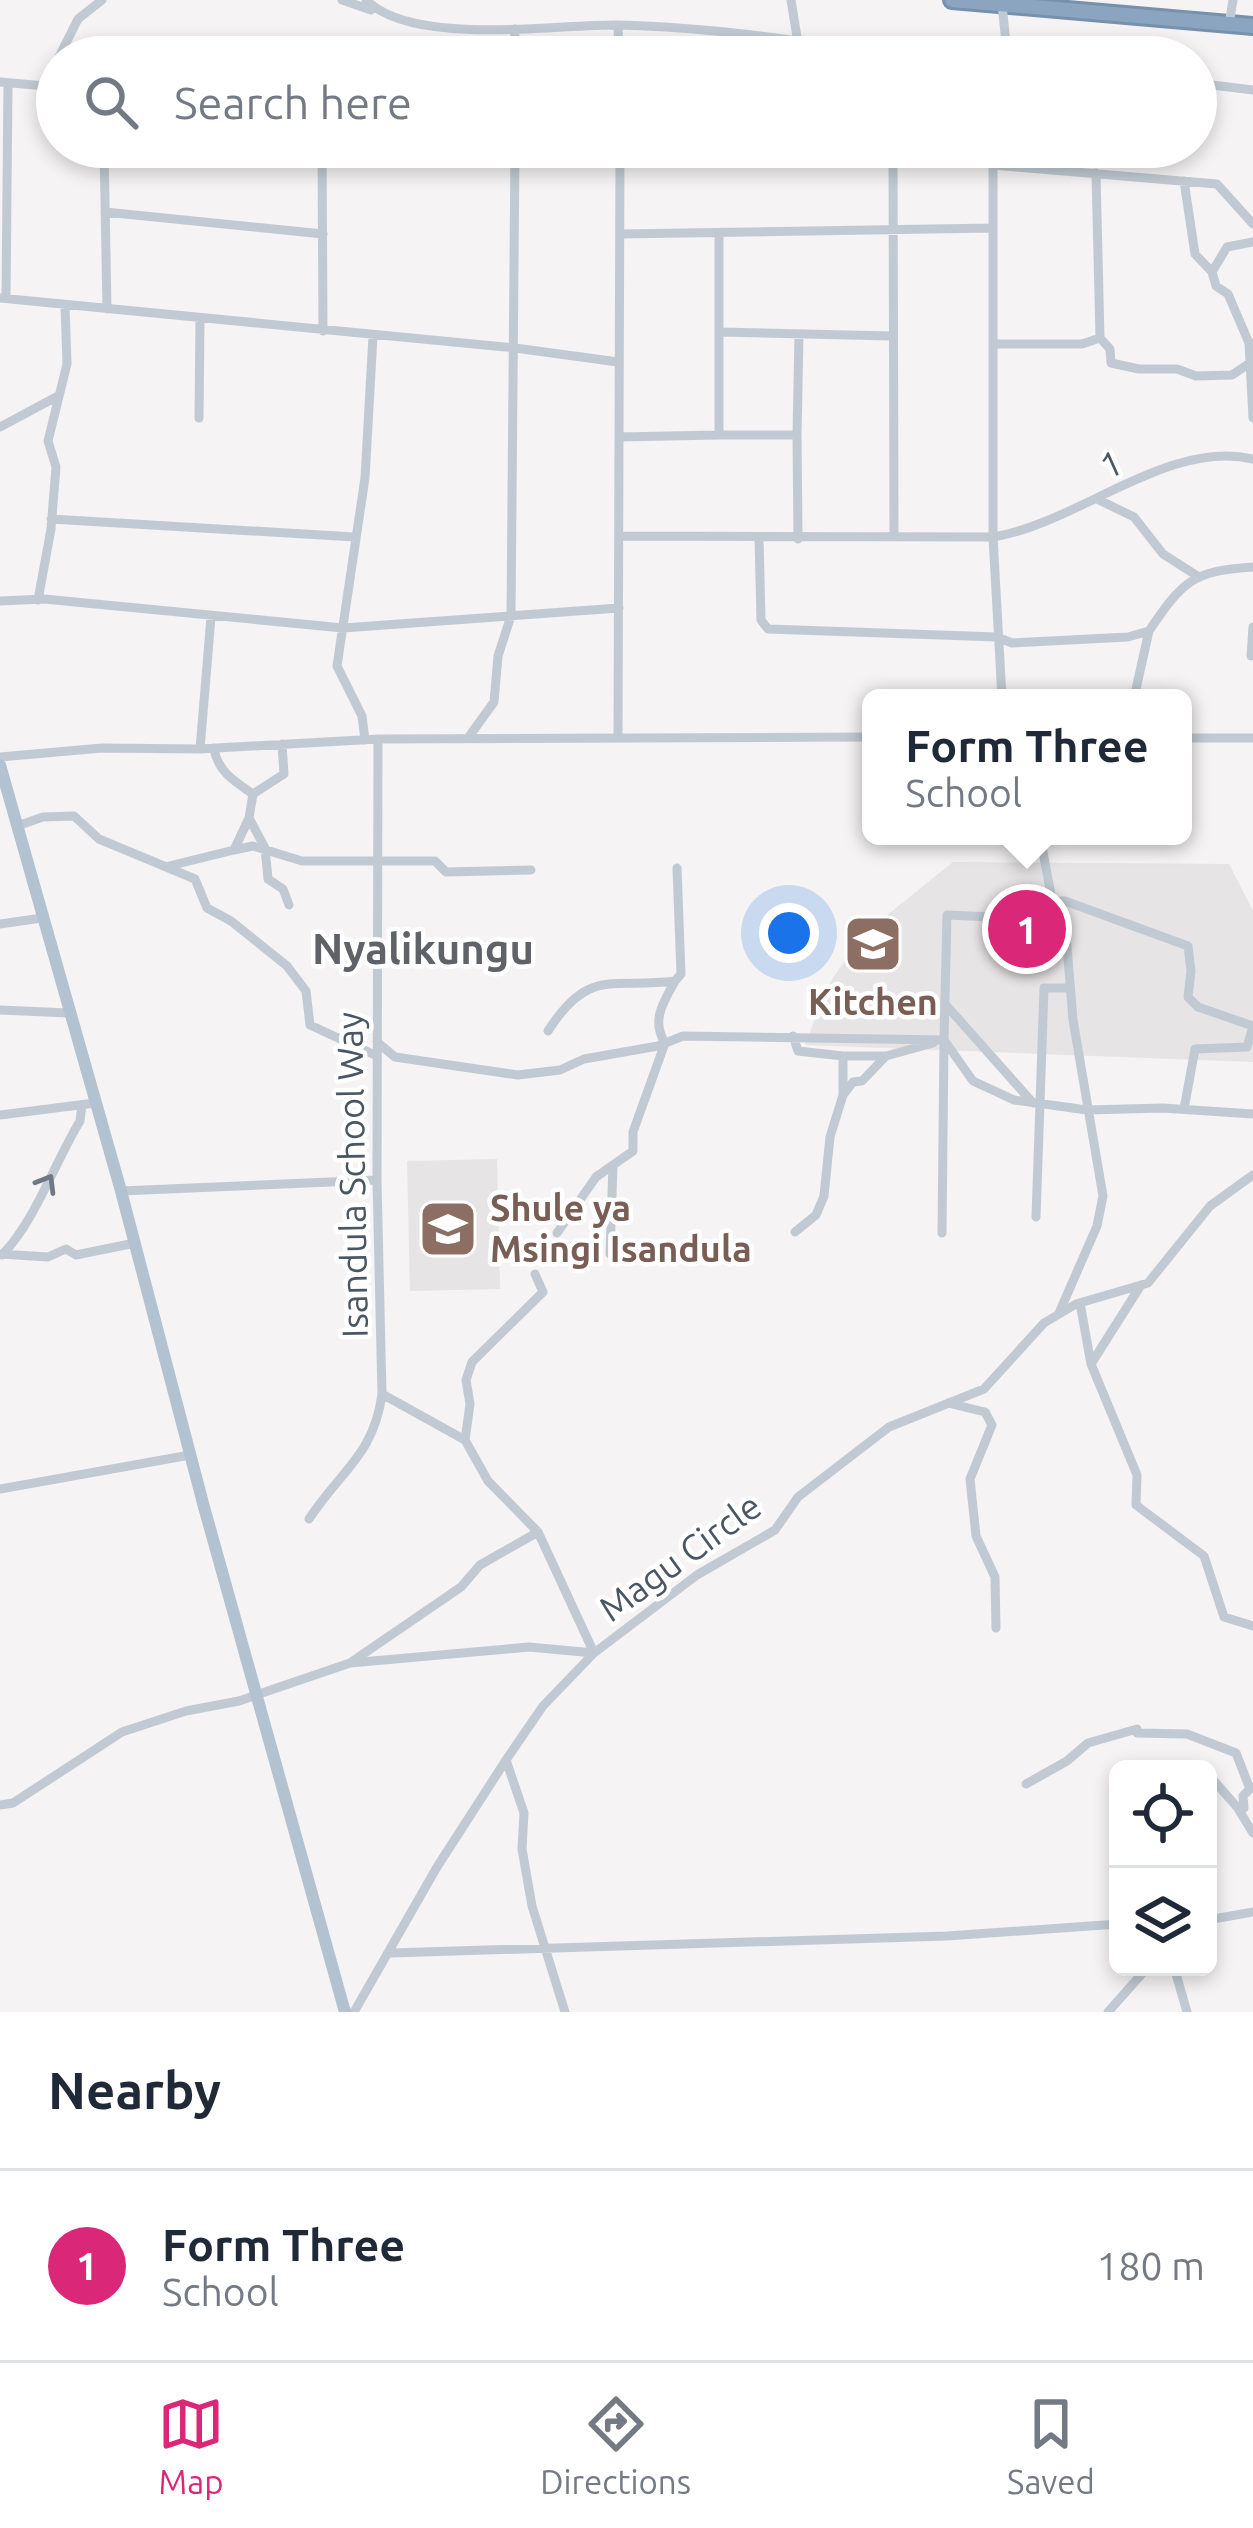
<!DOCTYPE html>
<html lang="en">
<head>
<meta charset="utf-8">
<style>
	:root { --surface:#fff; --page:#f2f2f3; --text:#1f2937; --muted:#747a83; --line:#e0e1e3; --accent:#db2777 }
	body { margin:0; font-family:Ubuntu,sans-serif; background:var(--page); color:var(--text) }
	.controls { position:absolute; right:36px; bottom:36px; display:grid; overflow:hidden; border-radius:18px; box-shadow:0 6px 18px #0003 }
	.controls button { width:108px; height:108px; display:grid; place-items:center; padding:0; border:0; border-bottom:3px solid var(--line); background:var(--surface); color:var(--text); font:60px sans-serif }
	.you { position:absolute; left:789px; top:933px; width:42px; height:42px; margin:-30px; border:9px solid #fff; border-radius:50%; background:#1a73e8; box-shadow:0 0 0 18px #1a73e833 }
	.badge { display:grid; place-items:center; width:78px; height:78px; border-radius:50%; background:var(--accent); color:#fff; font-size:39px; font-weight:700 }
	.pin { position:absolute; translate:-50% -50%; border:6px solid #fff; box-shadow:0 3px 12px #0006 }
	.popup { position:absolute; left:862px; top:689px; width:330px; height:156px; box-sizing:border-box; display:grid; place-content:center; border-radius:18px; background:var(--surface); filter:drop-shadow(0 3px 9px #0005); font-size:39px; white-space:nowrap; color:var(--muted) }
	.popup b { font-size:45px; color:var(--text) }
	.popup::after { content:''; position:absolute; left:50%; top:100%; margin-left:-24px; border:24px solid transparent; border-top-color:var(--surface) }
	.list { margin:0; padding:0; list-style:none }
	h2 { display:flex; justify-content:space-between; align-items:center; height:156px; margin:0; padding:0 48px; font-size:51px }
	h2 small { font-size:39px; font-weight:400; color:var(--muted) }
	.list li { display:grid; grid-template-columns:78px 1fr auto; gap:36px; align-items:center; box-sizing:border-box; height:192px; padding:0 48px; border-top:3px solid var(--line) }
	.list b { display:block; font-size:45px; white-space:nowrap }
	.list p { margin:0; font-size:39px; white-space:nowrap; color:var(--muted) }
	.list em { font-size:39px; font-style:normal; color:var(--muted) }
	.icon { flex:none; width:66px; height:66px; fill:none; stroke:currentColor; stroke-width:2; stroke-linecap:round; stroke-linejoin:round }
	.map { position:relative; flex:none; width:1253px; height:2012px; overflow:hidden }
	.search { position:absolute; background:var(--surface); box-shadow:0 6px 18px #0003; left:36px; right:36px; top:36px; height:132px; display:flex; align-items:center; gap:30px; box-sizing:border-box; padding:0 42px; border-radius:66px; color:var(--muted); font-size:45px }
	.sheet { height:348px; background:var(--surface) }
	nav { display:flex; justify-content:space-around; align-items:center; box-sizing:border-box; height:168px; border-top:3px solid var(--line); background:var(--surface); font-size:33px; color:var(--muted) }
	nav a { display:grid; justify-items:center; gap:6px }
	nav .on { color:var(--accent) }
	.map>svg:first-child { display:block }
	.education { fill:#e6e4e5 }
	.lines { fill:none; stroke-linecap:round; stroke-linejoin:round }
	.highway-casing { stroke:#7690ad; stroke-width:20 }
	.minor { stroke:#c1cad2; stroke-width:9 }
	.major { stroke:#b3c2d1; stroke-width:12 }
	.highway { stroke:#8ba5c1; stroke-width:14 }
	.oneway { stroke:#6e7983 }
	.labels { text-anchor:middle; stroke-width:9; stroke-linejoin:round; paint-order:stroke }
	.street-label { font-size:36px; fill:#4a5661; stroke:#fff }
	.education-label { font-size:36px; font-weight:bold; fill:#785e54; stroke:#fff }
	.quarter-label { font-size:42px; font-weight:bold; fill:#5f6368; stroke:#fff }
</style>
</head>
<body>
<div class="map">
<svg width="1253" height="2012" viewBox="0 0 1253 2012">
	<rect width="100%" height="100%" fill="#f5f3f3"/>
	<!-- education -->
	<path class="education" d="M 953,862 L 1229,864 L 1253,911 L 1253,1062 L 805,1045 L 826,989 L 860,937 Z
		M 497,1159 L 500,1289 L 410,1291 L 407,1161 Z"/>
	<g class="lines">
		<defs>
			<path id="highway" d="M 952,0 L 1253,26"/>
		</defs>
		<!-- highway casing -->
		<use href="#highway" class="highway-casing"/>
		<!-- minor -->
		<path class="minor" d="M 342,0 L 371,10
			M 366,0 C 414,47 555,24 618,25 C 726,27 834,48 941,57
			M 791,0 L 798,43
			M 1229,24 L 1233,0
			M 618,25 L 619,57
			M 59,57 L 78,19 L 102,0
			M 514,57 L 515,29
			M 998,57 L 1006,42 L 1002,5
			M 0,82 L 57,87
			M 1196,83 L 1253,90
			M 45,86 L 57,62
			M 104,147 L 107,309
			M 322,147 L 323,331
			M 893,147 L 894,536
			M 993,147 L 993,537 L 1002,698
			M 993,165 L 1217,184 L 1253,224
			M 1184,181 L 1195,254 L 1212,272
			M 105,212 L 323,234
			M 621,234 L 993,228
			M 719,235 L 719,435 L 797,435 L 798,539
			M 0,298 L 515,348 L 618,362
			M 6,298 L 8,83
			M 720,332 L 891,336
			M 1100,338 L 1110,349 L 1111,363 L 1139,369 L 1177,369 L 1196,376 L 1232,375 L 1250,363
			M 1249,343 L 1228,294 L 1216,286 L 1212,272 L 1227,247 L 1253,242
			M 1253,343 L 1249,343 L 1253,418
			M 994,344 L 1082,344 L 1100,338 L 1096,173
			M 199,418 L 200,320
			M 0,427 L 58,396
			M 797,435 L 799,334
			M 619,437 L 719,435
			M 1097,499 L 1134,517 L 1163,554 L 1199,577
			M 51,519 L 355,537
			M 619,536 L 993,537 C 1079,523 1168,439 1253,459
			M 759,538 L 761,620 L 768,629 L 997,637 L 1012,643 L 1128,637 L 1149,631 C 1183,581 1192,571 1253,567
			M 38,600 L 51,529 L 56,467 L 48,441 L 67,364 L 65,305
			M 0,601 L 44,599 L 343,628 L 619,608
			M 1251,656 L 1253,627
			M 1134,698 L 1149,631
			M 618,736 L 620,147
			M 468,738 L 494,702 L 498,656 L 511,616 L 515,147
			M 1183,738 L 1253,738
			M 365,740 L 362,716 L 337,666 L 365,478 L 373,336
			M 214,748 C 217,771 235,782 253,794
			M 200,749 L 211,617
			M 0,757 L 102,748 L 200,749 L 378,739 L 871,737
			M 249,818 L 265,848 L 268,879 L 283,889 L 289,905
			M 17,826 L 43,817 L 74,816 L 99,839 L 195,879 L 207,908 L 231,921 L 287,966 L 306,991 L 310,1025 L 377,1056
			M 1040,836 L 1052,900 L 1067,946 L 1073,1020 L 1103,1196 L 1097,1226 L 1059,1313
			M 234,850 L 253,846 L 302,861 L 435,861 L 446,872 L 531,870
			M 169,866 L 234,850 L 249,818 L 253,794 L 284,774 L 282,744
			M 0,924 L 42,918
			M 945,1004 L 1033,1103
			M 0,1010 L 68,1013
			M 548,1031 C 589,967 611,989 675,981 L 681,974 L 677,868
			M 793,1036 L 798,1051 L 843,1056 L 843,1095 L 830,1137 L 824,1196 L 816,1215 L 795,1232
			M 944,1040 L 947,915 L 1038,919 L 1039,900 L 1065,901 L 1188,946 L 1191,971 L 1188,997 L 1198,1007 L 1253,1026
			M 377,1042 L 395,1057 L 518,1075 L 560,1070 L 584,1059 L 658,1046 L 683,1036 L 944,1040
			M 843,1056 L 886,1056
			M 843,1095 L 853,1082 L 862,1081 L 886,1056 L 933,1043
			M 1184,1109 L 1195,1049 L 1247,1047 L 1253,1027
			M 0,1115 L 95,1103
			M 121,1191 L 377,1180
			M 1036,1217 L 1044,988 L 1070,988
			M 557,1233 L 596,1177 L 613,1165
			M 942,1233 L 944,1040 L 973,1081 L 1014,1100 L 1087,1110 L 1163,1108 L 1253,1114
			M 0,1254 L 48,1257 L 66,1249 L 76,1255 L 135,1243
			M 610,1254 L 613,1165 L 633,1151 L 633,1132 L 665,1043 C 651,1020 663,1003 675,981
			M 2,1255 C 34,1223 55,1162 80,1121 L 82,1105
			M 1141,1285 L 1091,1364 L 1137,1475 L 1136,1505 L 1204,1556 L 1224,1617 L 1253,1626
			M 1080,1303 L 1091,1364
			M 382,1394 L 465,1440 L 488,1481 L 538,1532 L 594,1653
			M 948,1403 L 985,1412 L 992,1425 L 970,1479 L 976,1536 L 995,1577 L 996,1628
			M 465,1440 L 470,1404 L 466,1380 L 472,1362 L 543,1292 L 535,1274
			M 0,1489 L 190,1455
			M 309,1519 C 340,1471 374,1455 382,1394 L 377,1180 L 378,739
			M 350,1663 L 529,1647 L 594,1653
			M 1137,1733 L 1187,1734 L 1236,1753 L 1250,1789 L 1243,1796 L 1244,1808 L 1237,1807 L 1253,1833
			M 506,1760 L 524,1813 L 522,1849 L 532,1906 L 565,2012
			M 1208,1774 L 1237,1807
			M 1026,1784 L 1067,1761 L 1088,1743 L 1137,1729
			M 0,1805 L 13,1803 L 122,1732 L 186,1711 L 239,1701 L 350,1663 L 461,1587 L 480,1565 L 538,1532
			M 1208,1920 L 1253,1912
			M 391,1953 L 947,1936 L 1118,1924
			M 1174,1967 L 1187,2012
			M 354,2012 L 437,1867 L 506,1760 L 543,1706 L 594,1653 L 697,1575 L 775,1530 L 798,1497 L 889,1427 L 984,1389 L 1044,1323 L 1076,1304 L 1148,1283 L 1210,1206 L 1253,1175
			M 1108,2012 L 1148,1967"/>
		<!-- major -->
		<path class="major" d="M 0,765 L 121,1191 L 204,1507 L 345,2012"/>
		<!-- highway -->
		<use href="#highway" class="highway"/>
	</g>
	<!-- one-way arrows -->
	<defs><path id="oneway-chevron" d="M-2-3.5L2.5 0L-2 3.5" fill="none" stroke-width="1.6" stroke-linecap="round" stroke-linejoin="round" transform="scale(3)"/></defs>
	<use class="oneway" href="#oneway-chevron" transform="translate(47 1183) rotate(-59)"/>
	<!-- icons -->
	<defs>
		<symbol id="school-square" viewBox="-11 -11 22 22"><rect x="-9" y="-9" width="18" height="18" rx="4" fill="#8d6e63" stroke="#fff"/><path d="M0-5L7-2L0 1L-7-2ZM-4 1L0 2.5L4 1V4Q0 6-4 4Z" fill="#fff"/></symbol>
	</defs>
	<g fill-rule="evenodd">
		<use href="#school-square" x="840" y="911" width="66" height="66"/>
		<use href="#school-square" x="415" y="1196" width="66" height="66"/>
	</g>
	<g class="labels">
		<!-- street labels -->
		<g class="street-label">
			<text transform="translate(1111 464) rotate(-24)" y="13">1</text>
			<text transform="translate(352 1175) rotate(-91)" y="13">Isandula School Way</text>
			<text transform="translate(680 1557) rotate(-36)" y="13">Magu Circle</text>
		</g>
		<!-- education labels -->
		<g class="education-label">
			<text x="873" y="1015">Kitchen</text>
			<text x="490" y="1221" text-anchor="start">Shule ya<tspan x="490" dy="41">Msingi Isandula</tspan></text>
		</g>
		<!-- quarter labels -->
		<g class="quarter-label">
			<text x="423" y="964">Nyalikungu</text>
		</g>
	</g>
</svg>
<div class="controls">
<button><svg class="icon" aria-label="locate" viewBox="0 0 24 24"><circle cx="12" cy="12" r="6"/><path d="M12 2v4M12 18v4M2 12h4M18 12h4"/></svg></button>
<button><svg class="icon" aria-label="layers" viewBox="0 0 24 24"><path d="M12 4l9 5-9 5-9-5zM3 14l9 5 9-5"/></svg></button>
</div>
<div class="you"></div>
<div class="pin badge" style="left:1027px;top:929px">1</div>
<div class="popup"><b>Form Three</b>School</div>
<div class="search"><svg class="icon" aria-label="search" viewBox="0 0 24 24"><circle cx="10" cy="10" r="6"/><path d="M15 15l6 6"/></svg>Search here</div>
</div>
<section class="sheet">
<h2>Nearby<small></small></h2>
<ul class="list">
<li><span class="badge">1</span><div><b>Form Three</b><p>School</p></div><em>180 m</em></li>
</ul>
</section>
<nav>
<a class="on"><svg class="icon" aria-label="map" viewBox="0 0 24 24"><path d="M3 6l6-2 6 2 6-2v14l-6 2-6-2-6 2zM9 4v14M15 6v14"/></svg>Map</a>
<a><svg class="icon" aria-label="directions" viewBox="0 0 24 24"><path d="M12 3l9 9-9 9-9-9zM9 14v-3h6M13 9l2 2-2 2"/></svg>Directions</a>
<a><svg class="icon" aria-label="saved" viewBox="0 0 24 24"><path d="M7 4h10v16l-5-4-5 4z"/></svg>Saved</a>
</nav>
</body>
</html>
